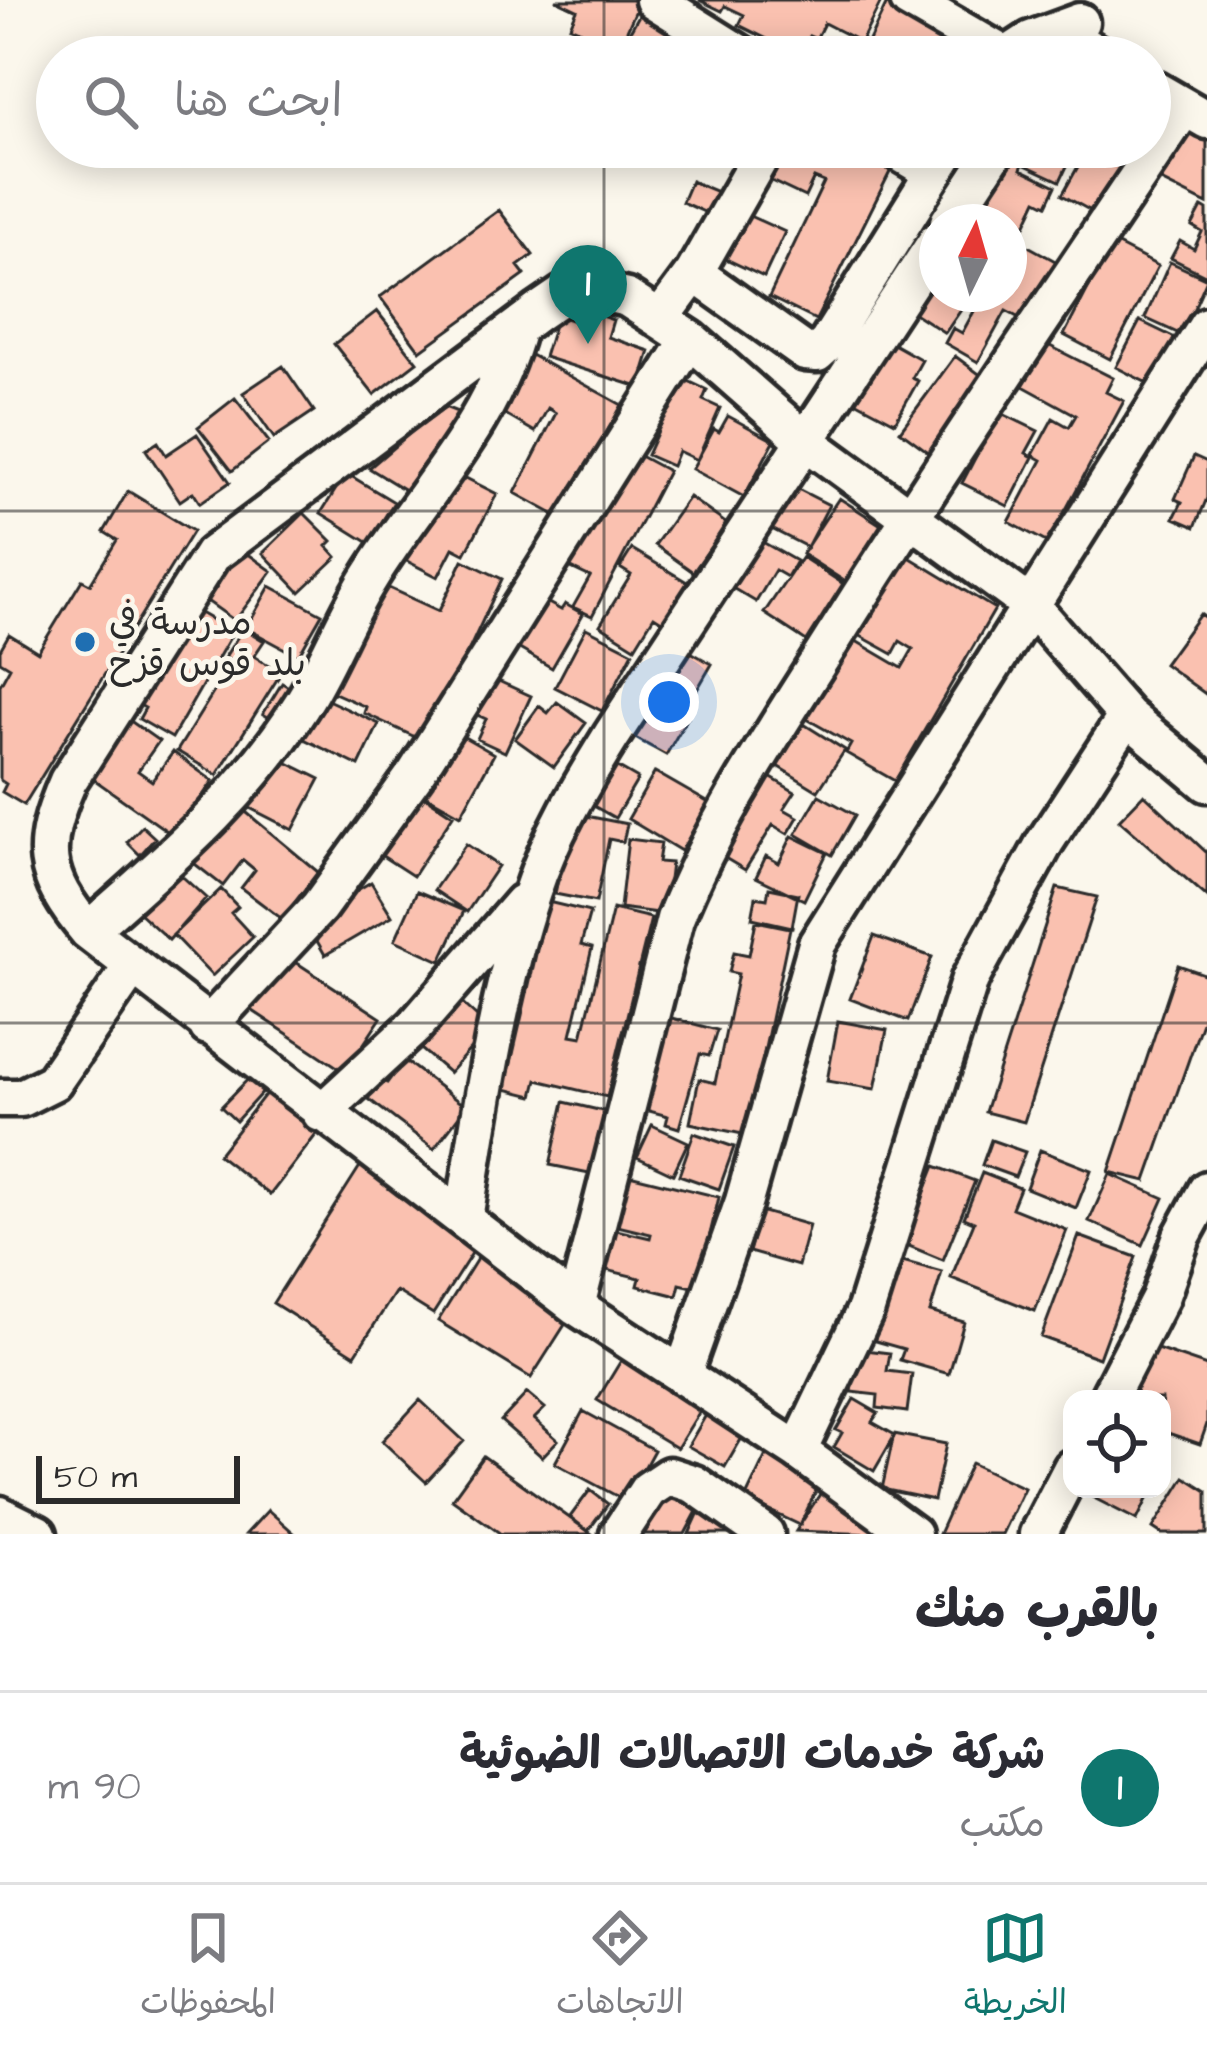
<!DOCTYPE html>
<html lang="ar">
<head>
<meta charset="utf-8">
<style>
	:root { --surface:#fff; --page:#f2f2f3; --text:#2b2b33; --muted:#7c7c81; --line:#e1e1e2; --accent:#0f766e }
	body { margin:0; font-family:"Architects Daughter","Playpen Sans Arabic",sans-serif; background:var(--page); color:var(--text); direction:rtl }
	.controls { position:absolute; right:36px; bottom:36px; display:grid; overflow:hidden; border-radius:24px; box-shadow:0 6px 30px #0003 }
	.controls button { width:108px; height:108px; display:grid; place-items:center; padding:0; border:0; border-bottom:3px solid var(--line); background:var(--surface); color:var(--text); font:60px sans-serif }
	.compass { position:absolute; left:919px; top:204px; width:108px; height:108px; border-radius:50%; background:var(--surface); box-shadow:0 6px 30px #0003; rotate:5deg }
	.scale { position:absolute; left:36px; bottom:30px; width:204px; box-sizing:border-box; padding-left:12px; border:6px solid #2b2b2b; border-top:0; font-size:33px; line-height:42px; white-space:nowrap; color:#2b2b2b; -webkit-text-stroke:9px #fbf7ec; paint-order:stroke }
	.you { position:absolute; left:669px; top:702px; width:42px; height:42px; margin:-30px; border:9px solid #fff; border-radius:50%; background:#1a73e8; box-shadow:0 0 0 18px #1a73e833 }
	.badge { display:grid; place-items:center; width:78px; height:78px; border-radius:50%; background:var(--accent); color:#fff; font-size:39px; font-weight:700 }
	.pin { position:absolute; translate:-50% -99px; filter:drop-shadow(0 3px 6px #0008) }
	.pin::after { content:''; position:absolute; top:63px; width:42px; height:36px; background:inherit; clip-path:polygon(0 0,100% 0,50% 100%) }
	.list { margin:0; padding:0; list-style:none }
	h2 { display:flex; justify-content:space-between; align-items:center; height:156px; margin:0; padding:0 48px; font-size:51px }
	h2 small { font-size:39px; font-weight:400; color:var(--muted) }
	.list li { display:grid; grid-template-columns:78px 1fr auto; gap:36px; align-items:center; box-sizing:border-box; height:192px; padding:0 48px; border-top:3px solid var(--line) }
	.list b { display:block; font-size:45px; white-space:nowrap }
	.list p { margin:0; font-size:39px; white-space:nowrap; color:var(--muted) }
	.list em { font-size:39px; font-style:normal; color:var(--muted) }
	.icon { flex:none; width:66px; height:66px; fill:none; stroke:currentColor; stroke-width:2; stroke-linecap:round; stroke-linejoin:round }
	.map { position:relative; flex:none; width:1207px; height:1534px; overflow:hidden; direction:ltr }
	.search { position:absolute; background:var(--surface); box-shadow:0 6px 30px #0003; left:36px; right:36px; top:36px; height:132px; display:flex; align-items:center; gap:30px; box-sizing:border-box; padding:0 42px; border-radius:66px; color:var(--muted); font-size:45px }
	.sheet { height:348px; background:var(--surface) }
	nav { display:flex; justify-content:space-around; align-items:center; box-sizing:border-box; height:168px; border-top:3px solid var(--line); background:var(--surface); font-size:33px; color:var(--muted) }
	nav a { display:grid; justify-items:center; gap:6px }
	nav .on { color:var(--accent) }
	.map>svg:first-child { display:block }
	.building { fill:#fac1b0; stroke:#2b2b2b; stroke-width:3 }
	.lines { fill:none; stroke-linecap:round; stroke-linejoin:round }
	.minor-casing { stroke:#2b2b2b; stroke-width:45 }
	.minor { stroke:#fbf7ec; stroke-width:36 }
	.grid { fill:none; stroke:#2b2b2b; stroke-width:3; stroke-opacity:0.55 }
	.poi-dot { fill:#1f6fb2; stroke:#fbf7ec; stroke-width:4.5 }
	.labels { text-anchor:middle; stroke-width:10; stroke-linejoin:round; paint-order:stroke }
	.poi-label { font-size:36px; fill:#2b2b2b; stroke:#fbf7ec; text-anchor:start }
</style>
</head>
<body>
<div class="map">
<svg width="1207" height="1534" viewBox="0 0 1207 1534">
	<rect width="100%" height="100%" fill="#fbf7ec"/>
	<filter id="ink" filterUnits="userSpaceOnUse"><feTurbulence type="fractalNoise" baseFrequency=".00833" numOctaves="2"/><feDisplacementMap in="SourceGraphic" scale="24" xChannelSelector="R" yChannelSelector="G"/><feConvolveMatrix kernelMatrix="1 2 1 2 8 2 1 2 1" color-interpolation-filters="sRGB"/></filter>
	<g filter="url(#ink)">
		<!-- building -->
		<path class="building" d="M 556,0 L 637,0 L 640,1 L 619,48 L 570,26 L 577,10 Z
			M 699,0 L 882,0 L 861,42 L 824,23 L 816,39 L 809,36 L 799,55 L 739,25 L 744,15 L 725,6 L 722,11 Z
			M 887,3 L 950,34 L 973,57 L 847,57 L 855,42 L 866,47 Z
			M 643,8 L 683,30 L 668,57 L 629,57 L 619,51 Z
			M 1185,119 L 1207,130 L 1207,204 L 1155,178 Z
			M 780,147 L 874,147 L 896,160 L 816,320 L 769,297 L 824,182 L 814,178 L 805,197 L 765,178 Z
			M 1012,147 L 1076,147 L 1060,181 L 1023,164 L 1021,169 L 1056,186 L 1047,205 L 1037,200 L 1024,228 L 983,208 Z
			M 1089,147 L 1111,147 L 1134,160 L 1102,217 L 1062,195 Z
			M 691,181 L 720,193 L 711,215 L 682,202 Z
			M 1202,207 L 1207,210 L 1207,276 L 1171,258 L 1180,241 L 1194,249 L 1202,232 L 1192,226 Z
			M 499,210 L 533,255 L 518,266 L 525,275 L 420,351 L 380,297 Z
			M 743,213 L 785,232 L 764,277 L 722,257 Z
			M 1019,241 L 1059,263 L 1025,321 L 1006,311 L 978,362 L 945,343 L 953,328 L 962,333 L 983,295 L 1009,294 L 1009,258 Z
			M 1112,242 L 1158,266 L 1110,359 L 1064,335 Z
			M 937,262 L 937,294 L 972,294 L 945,333 L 902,305 Z
			M 1170,262 L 1207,279 L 1182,335 L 1145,318 Z
			M 584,310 L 613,320 L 608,337 L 650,351 L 639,387 L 544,357 L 557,315 L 580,323 Z
			M 377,311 L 417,362 L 374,395 L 334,344 Z
			M 1140,321 L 1175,338 L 1151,385 L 1116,367 Z
			M 879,336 L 922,360 L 912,378 L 918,381 L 895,422 L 846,396 Z
			M 1046,344 L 1113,378 L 1106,392 L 1124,401 L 1048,543 L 1009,522 L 1042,460 L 1033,455 L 1053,418 L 1069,427 L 1076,415 L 1023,386 Z
			M 531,355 L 622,405 L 559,517 L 515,493 L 556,413 L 548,408 L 535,432 L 499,411 Z
			M 955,356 L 986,379 L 931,454 L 900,431 Z
			M 283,366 L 314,411 L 274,438 L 243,393 Z
			M 682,378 L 707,390 L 703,400 L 720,408 L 697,460 L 678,451 L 672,466 L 647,455 Z
			M 235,398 L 269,442 L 232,471 L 198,427 Z
			M 442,406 L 460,413 L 405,490 L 369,468 Z
			M 999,412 L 1038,431 L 1026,453 L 1033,457 L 1008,506 L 962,483 Z
			M 728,416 L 774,441 L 744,497 L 692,469 L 714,429 L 719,432 Z
			M 197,434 L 230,482 L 200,503 L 193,492 L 180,501 L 146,450 L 158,442 L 166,455 Z
			M 625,448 L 668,471 L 592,616 L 573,607 L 590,577 L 563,564 Z
			M 1194,456 L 1207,462 L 1207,498 L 1195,527 L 1174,518 L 1182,502 L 1175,499 Z
			M 452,471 L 497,494 L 465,554 L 453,548 L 438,577 L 405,560 Z
			M 346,473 L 394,502 L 369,543 L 321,513 Z
			M 790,485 L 829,505 L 807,547 L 768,527 Z
			M 128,491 L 193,531 L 24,805 L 2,792 L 6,784 L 0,780 L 0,685 L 10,667 L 0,661 L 0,650 L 9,634 L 38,652 L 82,580 L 90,584 L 117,540 L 104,532 Z
			M 689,497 L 727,524 L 693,572 L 655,545 Z
			M 839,498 L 889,530 L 852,586 L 802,554 Z
			M 304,513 L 332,541 L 327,546 L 337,557 L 300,592 L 263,553 Z
			M 752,536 L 796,561 L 787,577 L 775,570 L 756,602 L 724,583 Z
			M 233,543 L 272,571 L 235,621 L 197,594 Z
			M 632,549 L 692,585 L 668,625 L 654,616 L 635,647 L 600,625 L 631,575 L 620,568 Z
			M 901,552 L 995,609 L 895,781 L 846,753 L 851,744 L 798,714 L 844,634 L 902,668 L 913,649 L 900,641 L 893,654 L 855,633 Z
			M 802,557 L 848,587 L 811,644 L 764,613 Z
			M 463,560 L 502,579 L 426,742 L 364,713 L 366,707 L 328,690 L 357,627 L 363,629 L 384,586 L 439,611 Z
			M 270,586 L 322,614 L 298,656 L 246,628 Z
			M 543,600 L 561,610 L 565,604 L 583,614 L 552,668 L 516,647 Z
			M 188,606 L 233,632 L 172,738 L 139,719 L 145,708 L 134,702 Z
			M 1200,614 L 1207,619 L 1207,695 L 1164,664 Z
			M 243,628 L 264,641 L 254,656 L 281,673 L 217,775 L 177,751 L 233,661 L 225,657 Z
			M 586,628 L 633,652 L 602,711 L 555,687 Z
			M 680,646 L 712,664 L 683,714 L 688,717 L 666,755 L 628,734 Z
			M 492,678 L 531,696 L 505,752 L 477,739 L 486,719 L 475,714 Z
			M 282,683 L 299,693 L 280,724 L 263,714 Z
			M 317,695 L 379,724 L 359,766 L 298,736 Z
			M 557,702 L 586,723 L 554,767 L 515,739 L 539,706 L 548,713 Z
			M 791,716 L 845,750 L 818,791 L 764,758 Z
			M 129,720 L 159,741 L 138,771 L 152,781 L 173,752 L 213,781 L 174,836 L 89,776 Z
			M 452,730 L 494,754 L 461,815 L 418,791 Z
			M 274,756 L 320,779 L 293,830 L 248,807 Z
			M 605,760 L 638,779 L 615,818 L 581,799 Z
			M 655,772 L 709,803 L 681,851 L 628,819 Z
			M 763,773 L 795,792 L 784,809 L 798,817 L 788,834 L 773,825 L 745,870 L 715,852 Z
			M 413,789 L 453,815 L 413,876 L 373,850 Z
			M 1144,794 L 1207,853 L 1207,897 L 1119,820 Z
			M 819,795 L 855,815 L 832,855 L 796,834 Z
			M 235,803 L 318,872 L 282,919 L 241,888 L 255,870 L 243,860 L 223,886 L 191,861 Z
			M 571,813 L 627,824 L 623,842 L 609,839 L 596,902 L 555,894 Z
			M 142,826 L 155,838 L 140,855 L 127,842 Z
			M 792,836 L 827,853 L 804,900 L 756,877 L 766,856 L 779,863 Z
			M 628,839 L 661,843 L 658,862 L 671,863 L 665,914 L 620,908 Z
			M 466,844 L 498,866 L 467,912 L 434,890 Z
			M 174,869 L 206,898 L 169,940 L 137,911 Z
			M 371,882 L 392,916 L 325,955 L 313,934 L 318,913 Z
			M 769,888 L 798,894 L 792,927 L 752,918 L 756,897 L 767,899 Z
			M 1057,888 L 1097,897 L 1024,1122 L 985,1112 Z
			M 221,889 L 238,907 L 231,913 L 253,937 L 212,976 L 173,935 Z
			M 417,891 L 464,911 L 441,961 L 395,940 Z
			M 548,902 L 590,912 L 581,945 L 592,948 L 571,1035 L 582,1037 L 613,909 L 651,918 L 607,1097 L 537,1080 L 533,1096 L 505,1089 Z
			M 756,921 L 790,928 L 747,1135 L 690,1123 L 699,1079 L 715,1083 L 738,974 L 729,972 L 734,952 L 749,955 Z
			M 874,936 L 932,957 L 908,1021 L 850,999 Z
			M 282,953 L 381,1018 L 345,1072 L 247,1007 Z
			M 1178,965 L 1207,975 L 1207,1008 L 1146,1181 L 1109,1172 Z
			M 455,997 L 489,1028 L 449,1073 L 414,1043 Z
			M 664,1016 L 717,1030 L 709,1056 L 700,1054 L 679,1128 L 666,1124 L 668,1116 L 638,1108 Z
			M 838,1021 L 887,1030 L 875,1089 L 827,1081 Z
			M 404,1060 L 466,1107 L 434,1149 L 362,1094 L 376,1075 L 387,1083 Z
			M 251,1076 L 265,1089 L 236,1121 L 221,1107 Z
			M 267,1092 L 319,1131 L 270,1195 L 218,1155 Z
			M 564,1102 L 607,1112 L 594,1174 L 550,1165 Z
			M 652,1125 L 688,1142 L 673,1174 L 637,1157 Z
			M 694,1133 L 734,1147 L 719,1189 L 679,1175 Z
			M 991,1140 L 1025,1152 L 1015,1177 L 982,1165 Z
			M 1040,1150 L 1091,1170 L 1076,1208 L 1026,1188 Z
			M 364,1160 L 481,1239 L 433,1314 L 396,1291 L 355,1355 L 273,1303 Z
			M 935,1166 L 975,1181 L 943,1260 L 904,1244 Z
			M 617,1172 L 719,1197 L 697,1288 L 680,1284 L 677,1296 L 638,1286 L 640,1278 L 598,1268 L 608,1228 L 650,1238 L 651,1234 L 605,1223 Z
			M 982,1173 L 1020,1188 L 1012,1208 L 1067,1230 L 1035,1311 L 951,1278 L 974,1222 L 964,1218 Z
			M 1110,1174 L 1164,1198 L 1143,1245 L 1089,1221 Z
			M 760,1211 L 809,1225 L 798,1266 L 749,1252 Z
			M 1079,1236 L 1136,1257 L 1099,1358 L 1041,1337 Z
			M 480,1254 L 573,1312 L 531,1378 L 438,1321 Z
			M 888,1257 L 942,1272 L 930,1312 L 964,1322 L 949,1374 L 900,1360 L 904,1349 L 865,1338 Z
			M 1151,1347 L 1207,1366 L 1207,1424 L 1200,1444 L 1162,1431 L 1162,1399 L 1133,1399 Z
			M 857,1349 L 890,1353 L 887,1371 L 912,1374 L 907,1412 L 877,1408 L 878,1395 L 851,1392 Z
			M 625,1354 L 705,1403 L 677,1448 L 597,1400 Z
			M 527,1393 L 545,1408 L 534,1419 L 558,1440 L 542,1457 L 501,1421 Z
			M 854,1399 L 878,1413 L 872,1422 L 895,1435 L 874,1471 L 834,1447 L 842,1433 L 836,1430 Z
			M 420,1400 L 464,1441 L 426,1482 L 382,1441 Z
			M 713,1403 L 750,1424 L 725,1467 L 688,1446 Z
			M 583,1411 L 654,1450 L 626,1501 L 555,1463 Z
			M 894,1434 L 946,1444 L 934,1500 L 882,1489 Z
			M 766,1455 L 821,1480 L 800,1525 L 745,1499 Z
			M 483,1456 L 592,1534 L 501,1534 L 452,1499 Z
			M 971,1463 L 1024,1488 L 1002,1534 L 939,1534 Z
			M 1185,1477 L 1207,1491 L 1207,1534 L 1162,1534 L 1153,1528 Z
			M 665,1480 L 703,1500 L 685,1534 L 636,1534 Z
			M 1089,1489 L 1152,1489 L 1137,1520 L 1086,1494 Z
			M 590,1490 L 608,1504 L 588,1531 L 570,1517 Z
			M 822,1491 L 879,1527 L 874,1534 L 796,1531 Z
			M 268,1510 L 295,1534 L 246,1534 Z
			M 700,1510 L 743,1534 L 689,1534 Z"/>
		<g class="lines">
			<defs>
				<path id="minor" d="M 654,0 L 745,57
					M 909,0 L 1006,56
					M 1070,37 L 1102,57
					M 1005,57 L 1031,40 L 1080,22
					M 1150,87 L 1207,120
					M 891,147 L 934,173
					M 949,222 L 998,147
					M 694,273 L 805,352 L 817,353 L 827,344 L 950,147
					M 660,319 L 694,273 L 766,147
					M 88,931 C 169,859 242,799 301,706 C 327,666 344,618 370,577 C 422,493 491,426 517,328
					M 208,1026 L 319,907 L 416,773 L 690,339
					M 0,1098 L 21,1098 L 53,1082 L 132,967
					M 321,1113 L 415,1026 L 522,903
					M 464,1219 C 481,1110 497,996 532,892 C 550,836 581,785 612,735 L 937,241
					M 576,1306 L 675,919 C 717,814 781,722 841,626 C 951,451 1069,280 1184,108
					M 682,1376 L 744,1201 L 817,944 L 1207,326
					M 1108,1399 L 1160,1298 L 1182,1236 L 1207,1190
					M 798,1451 L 866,1309 L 970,979 L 1045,842 L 1127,716
					M 0,1515 L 38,1534
					M 619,1534 L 648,1490 L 669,1476 L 694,1484 L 765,1534
					M 912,1534 L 798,1451 L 576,1306 L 88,931 C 41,875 39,848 68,781 L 212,555 L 539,311 L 564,294 L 597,291 L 627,298 L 690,339 L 807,442 L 1030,605 L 1127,716 L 1207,783
					M 1038,1534 L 1072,1468"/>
			</defs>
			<!-- minor casing -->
			<use href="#minor" class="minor-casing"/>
			<!-- minor -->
			<use href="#minor" class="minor"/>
		</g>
	</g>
	<!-- grid -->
	<path class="grid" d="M 604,0 L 604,57M 604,147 L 604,1534M 0,511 L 1207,511M 0,1023 L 1207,1023"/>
	<!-- markers -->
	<circle class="poi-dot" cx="85" cy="642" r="12"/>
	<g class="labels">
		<!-- poi labels -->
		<g class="poi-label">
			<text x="109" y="634">مدرسة في<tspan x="109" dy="41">بلد قوس قزح</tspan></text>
		</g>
	</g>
</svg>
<div class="controls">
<button><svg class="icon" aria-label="locate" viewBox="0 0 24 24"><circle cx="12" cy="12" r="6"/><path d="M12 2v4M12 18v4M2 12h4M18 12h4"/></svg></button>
</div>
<svg class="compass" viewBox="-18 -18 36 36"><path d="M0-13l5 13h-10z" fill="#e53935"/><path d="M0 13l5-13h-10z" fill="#7c7c81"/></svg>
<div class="scale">50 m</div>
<div class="you"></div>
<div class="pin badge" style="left:588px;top:344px">1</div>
<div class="search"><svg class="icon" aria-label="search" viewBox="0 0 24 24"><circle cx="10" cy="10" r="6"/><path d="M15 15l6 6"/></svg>ابحث هنا</div>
</div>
<section class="sheet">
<h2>بالقرب منك<small></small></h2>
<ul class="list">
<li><span class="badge">1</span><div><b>شركة خدمات الاتصالات الضوئية</b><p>مكتب</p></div><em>90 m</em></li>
</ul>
</section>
<nav>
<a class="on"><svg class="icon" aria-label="map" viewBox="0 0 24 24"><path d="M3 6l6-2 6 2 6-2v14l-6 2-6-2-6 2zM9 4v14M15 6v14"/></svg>الخريطة</a>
<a><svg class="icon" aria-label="directions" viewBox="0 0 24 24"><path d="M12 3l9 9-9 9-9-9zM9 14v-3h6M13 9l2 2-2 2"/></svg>الاتجاهات</a>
<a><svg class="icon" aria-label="saved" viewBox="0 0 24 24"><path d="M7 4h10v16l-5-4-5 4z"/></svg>المحفوظات</a>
</nav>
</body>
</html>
